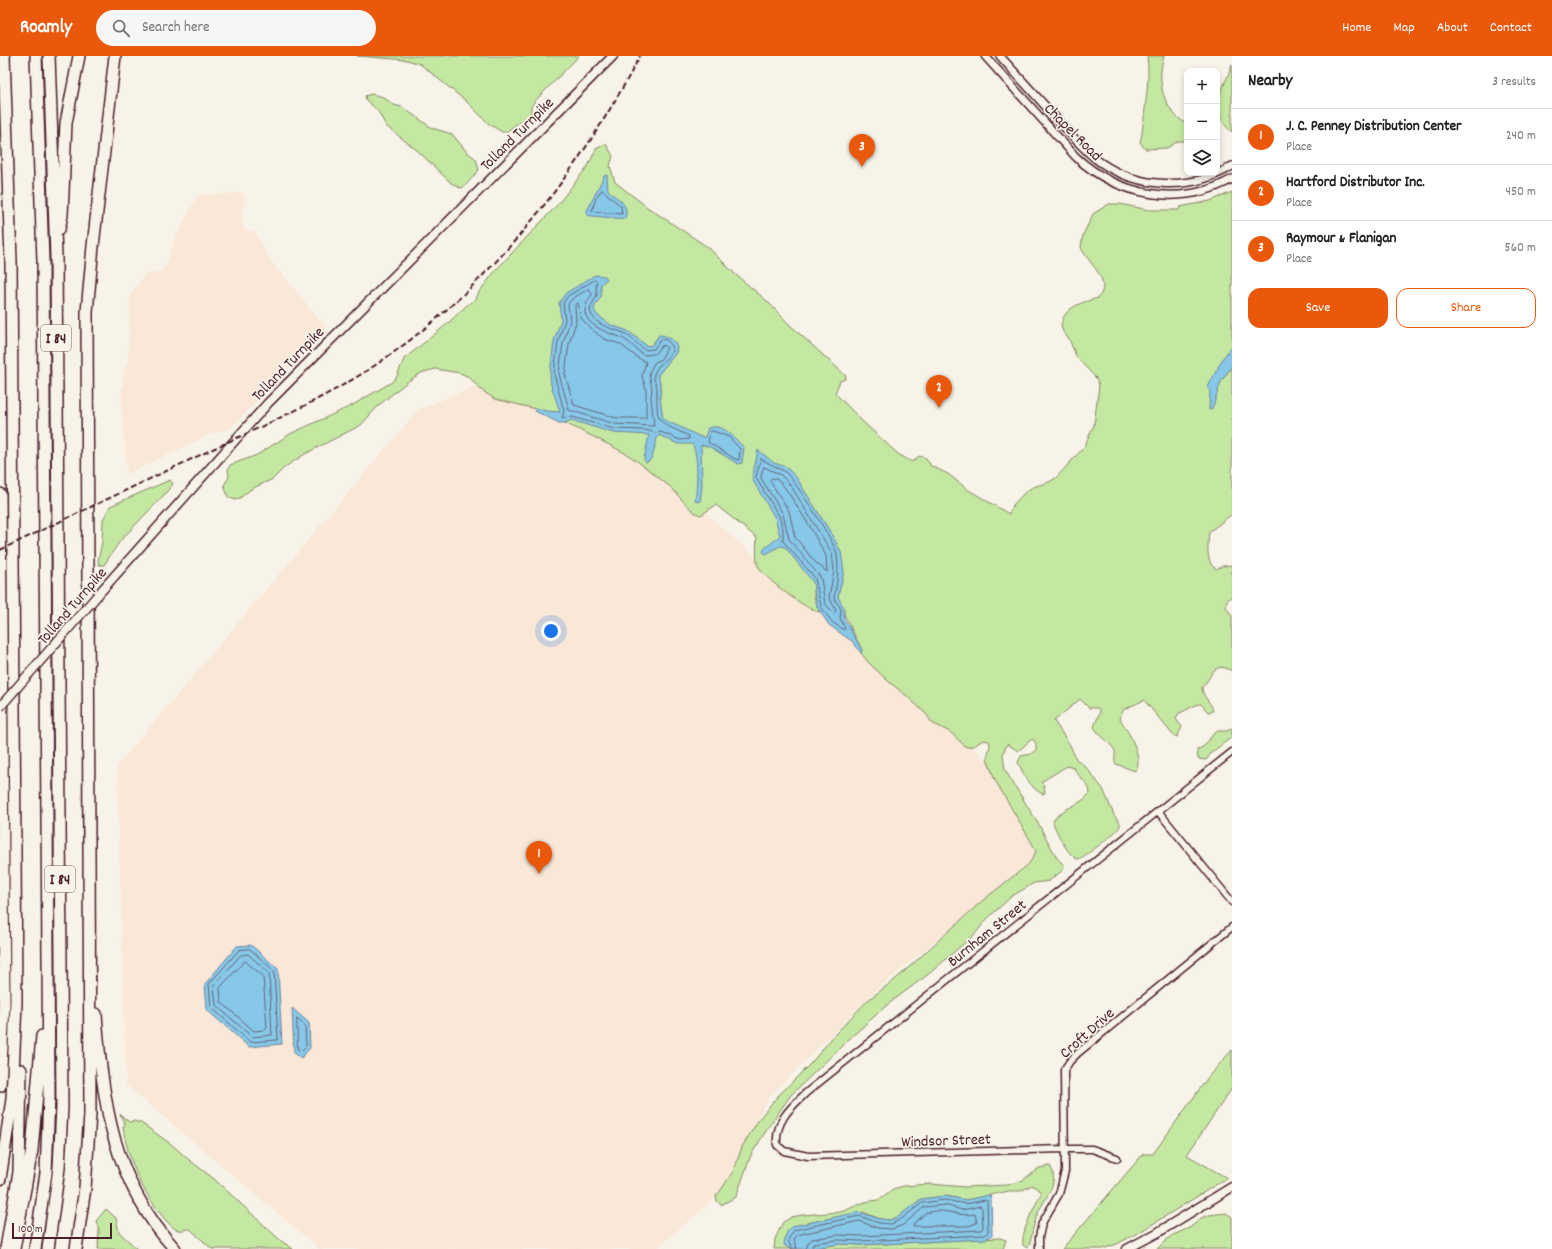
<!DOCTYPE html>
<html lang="en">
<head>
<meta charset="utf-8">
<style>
	:root { --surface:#fff; --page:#f6f6f6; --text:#222; --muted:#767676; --line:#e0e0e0; --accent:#ea580c }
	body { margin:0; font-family:Dekko,sans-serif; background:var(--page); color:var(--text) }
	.controls { position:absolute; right:12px; top:12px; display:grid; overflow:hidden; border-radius:8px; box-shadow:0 2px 6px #0003 }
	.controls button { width:36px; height:36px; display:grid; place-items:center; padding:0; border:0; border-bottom:1px solid var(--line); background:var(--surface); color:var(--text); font:20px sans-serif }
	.scale { position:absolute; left:12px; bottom:10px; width:100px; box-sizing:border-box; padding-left:4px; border:2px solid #4a1f2b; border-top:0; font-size:11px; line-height:14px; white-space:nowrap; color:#4a1f2b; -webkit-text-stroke:3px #f7f3e8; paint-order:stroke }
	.you { position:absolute; left:551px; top:575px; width:14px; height:14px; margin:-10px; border:3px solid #fff; border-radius:50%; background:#1a73e8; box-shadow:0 0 0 6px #1a73e833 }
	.badge { display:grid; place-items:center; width:26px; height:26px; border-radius:50%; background:var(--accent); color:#fff; font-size:13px; font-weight:700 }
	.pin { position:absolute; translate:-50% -33px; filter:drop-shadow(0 1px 2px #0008) }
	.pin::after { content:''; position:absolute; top:21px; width:14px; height:12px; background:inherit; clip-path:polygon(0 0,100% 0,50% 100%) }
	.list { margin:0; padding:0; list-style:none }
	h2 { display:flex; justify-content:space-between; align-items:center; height:52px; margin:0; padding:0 16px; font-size:17px }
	h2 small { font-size:13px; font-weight:400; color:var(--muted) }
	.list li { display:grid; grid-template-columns:26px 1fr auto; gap:12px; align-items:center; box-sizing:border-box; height:56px; padding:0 16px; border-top:1px solid var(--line) }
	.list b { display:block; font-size:15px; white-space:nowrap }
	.list p { margin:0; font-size:13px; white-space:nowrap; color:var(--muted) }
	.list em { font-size:13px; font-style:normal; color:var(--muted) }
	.actions { display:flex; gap:8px; padding:12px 16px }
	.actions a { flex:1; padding:9px 0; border:1px solid var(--accent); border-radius:12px; text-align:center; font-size:14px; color:var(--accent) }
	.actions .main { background:var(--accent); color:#fff }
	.icon { flex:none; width:22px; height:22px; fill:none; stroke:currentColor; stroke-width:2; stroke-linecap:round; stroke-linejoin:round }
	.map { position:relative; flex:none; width:1232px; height:1193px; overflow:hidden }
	header { display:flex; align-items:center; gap:24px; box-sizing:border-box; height:56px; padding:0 20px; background:var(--accent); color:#fff }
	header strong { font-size:19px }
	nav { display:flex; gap:22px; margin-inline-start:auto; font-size:14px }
	.search { width:280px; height:36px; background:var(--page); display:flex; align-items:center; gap:10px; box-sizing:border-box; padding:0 14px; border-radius:22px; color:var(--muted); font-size:15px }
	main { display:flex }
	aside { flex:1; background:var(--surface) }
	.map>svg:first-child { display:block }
	.built { fill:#f9e7d7 }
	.green { fill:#c4e8a1; stroke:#878466 }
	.water { fill:#87c8e8; stroke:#6f849c }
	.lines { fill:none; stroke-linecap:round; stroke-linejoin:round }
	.shore { stroke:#626377; stroke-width:1 }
	.minor-casing { stroke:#4a1f2b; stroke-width:9 }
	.tertiary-casing { stroke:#4a1f2b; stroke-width:10 }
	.secondary-casing { stroke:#4a1f2b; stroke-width:11 }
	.motorway-casing { stroke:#4a1f2b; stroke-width:14 }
	.minor { stroke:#f7f3e8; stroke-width:6 }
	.tertiary { stroke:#f7f3e8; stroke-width:7 }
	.secondary { stroke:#f7f3e8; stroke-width:8 }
	.motorway { stroke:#f7f3e8; stroke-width:11 }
	.rail { stroke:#4a1f2b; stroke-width:2; stroke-dasharray:6 3; stroke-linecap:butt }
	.secondary-bridge-casing { stroke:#4a1f2b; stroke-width:11; stroke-linecap:butt }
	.secondary-bridge { stroke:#f7f3e8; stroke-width:8 }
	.labels { text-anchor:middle; stroke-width:3.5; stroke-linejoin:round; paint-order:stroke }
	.shield { fill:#f7f3e8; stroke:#7e5f64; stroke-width:1 }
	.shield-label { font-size:15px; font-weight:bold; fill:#4a1f2b }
	.street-label { font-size:16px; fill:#4a1f2b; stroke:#f7f3e8 }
</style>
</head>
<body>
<header>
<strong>Roamly</strong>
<div class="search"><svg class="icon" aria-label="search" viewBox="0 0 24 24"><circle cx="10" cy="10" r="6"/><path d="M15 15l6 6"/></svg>Search here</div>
<nav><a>Home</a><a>Map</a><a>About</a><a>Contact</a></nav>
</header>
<main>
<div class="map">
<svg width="1232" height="1193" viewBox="0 0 1232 1193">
	<rect width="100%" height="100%" fill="#f7f3e8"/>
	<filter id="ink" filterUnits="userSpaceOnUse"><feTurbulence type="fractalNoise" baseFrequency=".025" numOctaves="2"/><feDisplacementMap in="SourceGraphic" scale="8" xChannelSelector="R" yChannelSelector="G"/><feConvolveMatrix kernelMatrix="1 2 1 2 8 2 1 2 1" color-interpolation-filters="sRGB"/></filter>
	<g filter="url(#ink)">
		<!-- built -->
		<path class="built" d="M 242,137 L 245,143 L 241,159 L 244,173 L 255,176 L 267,200 L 327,273 L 230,373 L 213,377 L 127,418 L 121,342 L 125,313 L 128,305 L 130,239 L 146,218 L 160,216 L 166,210 L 175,182 L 198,139 Z
			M 478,329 L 633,393 L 988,706 L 1038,799 L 872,938 L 768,1042 L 724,1134 L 656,1193 L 320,1193 L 126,1029 L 117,710 L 418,354 Z"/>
		<!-- green -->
		<path class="green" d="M 357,0 L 579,0 L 534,46 L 531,51 L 531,59 L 518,67 L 506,76 L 502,76 L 489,68 L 466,45 L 420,8 L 407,4 Z
			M 1147,0 L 1164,0 C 1156,25 1163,55 1187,68 L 1187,85 L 1178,85 L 1167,92 L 1145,93 L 1140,86 C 1143,78 1142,71 1144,62 C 1146,41 1150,21 1147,0 Z
			M 1232,9 L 1232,76 C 1205,53 1224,34 1232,9 Z
			M 372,38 L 383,41 L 394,49 L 402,51 L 432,72 L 452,78 L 467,96 L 476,103 L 479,114 L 464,131 L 460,132 L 451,127 L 418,95 L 386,70 L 378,55 L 366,44 L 365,40 Z
			M 606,88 L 613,100 L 610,110 L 615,126 L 647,151 L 709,192 L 735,218 L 767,245 L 790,269 L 846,320 L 845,323 L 840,325 L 835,337 L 862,365 L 898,398 L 912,406 L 919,400 L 926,402 L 931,410 L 948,418 L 967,433 L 1009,458 L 1013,449 L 1025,436 L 1033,431 L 1049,426 L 1056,422 L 1084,391 L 1094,369 L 1099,329 L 1096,322 L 1077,302 L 1069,283 L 1063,276 L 1061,270 C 1063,251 1083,246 1098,242 C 1114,224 1086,206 1081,191 L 1083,179 L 1093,158 L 1109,148 L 1120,148 L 1149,154 L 1179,154 L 1180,151 L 1210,145 L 1232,136 L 1232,458 L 1209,476 C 1208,486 1205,509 1217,513 L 1222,510 L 1232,509 L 1232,539 L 1227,545 L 1226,551 L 1232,560 L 1232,615 C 1212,604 1213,621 1202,631 C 1202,642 1212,646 1213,655 L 1208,656 L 1201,648 L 1198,648 L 1178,658 L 1176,663 L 1182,671 L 1177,681 L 1173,679 L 1144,644 L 1123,654 L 1120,663 C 1128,675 1145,703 1135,715 L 1116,708 C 1113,703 1117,698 1114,693 C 1108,684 1099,680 1094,671 L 1100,656 L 1098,652 L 1089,652 L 1080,643 L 1054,665 L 1070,689 L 1076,703 L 1086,711 L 1103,733 L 1114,759 L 1120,767 C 1120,770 1120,771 1118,773 C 1116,777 1082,803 1078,803 C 1070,803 1054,773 1053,765 C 1062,751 1081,750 1090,737 C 1090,728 1078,721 1074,712 L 1067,710 L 1041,726 L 1044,729 L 1045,736 L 1044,738 C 1033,736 1022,716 1018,706 L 1021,700 L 1031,698 L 1036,694 L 1036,687 L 1032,683 L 1018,695 L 1007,688 L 1003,698 L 1005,714 L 1039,769 L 1057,802 L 1064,809 L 1063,814 L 1049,825 L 1034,827 L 1012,840 L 987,863 L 975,878 L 930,917 L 887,949 L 848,984 L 791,1039 L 769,1070 L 751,1099 L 736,1141 L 721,1149 L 717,1145 L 716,1140 L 721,1134 L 734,1114 L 742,1091 L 759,1063 L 776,1042 L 811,1007 L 837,976 L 868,944 L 897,922 L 982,845 L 1029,808 L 1036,796 L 1033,789 L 995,724 L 987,702 L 990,689 L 989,685 L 983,684 L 974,690 L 966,691 L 950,676 L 932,667 L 927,659 L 907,640 L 888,625 L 868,606 L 861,597 L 862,594 L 844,558 L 814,529 L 814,541 L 820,556 C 807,555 764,522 758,510 C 756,506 756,487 757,482 L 716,449 L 701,459 C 690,457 678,437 668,429 C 653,418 639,405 623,396 C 604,386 584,376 565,367 L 569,365 L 548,356 L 495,343 L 481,334 L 469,321 L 460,317 L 435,313 L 421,317 L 407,326 L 379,349 L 361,369 L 305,398 L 285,411 L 273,423 L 251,433 L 240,442 L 235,444 L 228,441 L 224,429 L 229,421 L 228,413 L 230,409 L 257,399 L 290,378 L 351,350 L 392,326 L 397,320 L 404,303 L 446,269 L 467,249 L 476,243 L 479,236 L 496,214 L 558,148 L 588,110 L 596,93 Z
			M 170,424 L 173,428 L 165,438 L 120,485 L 104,509 L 99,509 L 98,505 L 102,486 L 103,464 L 110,450 Z
			M 1232,672 L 1232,681 L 1212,696 L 1206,704 L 1198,703 L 1197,694 L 1203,691 L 1216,675 L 1227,675 Z
			M 1232,994 L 1232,1032 L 1187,1099 L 1227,1122 L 1143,1174 L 1117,1188 L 1103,1193 L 1062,1193 L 1143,1098 L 1153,1098 L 1209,1020 Z
			M 120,1058 L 129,1066 L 134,1065 L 141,1067 L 171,1088 L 188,1103 L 213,1122 L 280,1184 L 293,1193 L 212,1193 L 190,1173 C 186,1173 182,1175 178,1174 C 167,1172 142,1132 138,1121 C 131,1106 125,1087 123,1071 L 125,1068 Z
			M 1050,1110 C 1061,1127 1043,1144 1037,1159 C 1033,1169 1032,1180 1029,1190 L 1027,1192 L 1023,1189 C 1021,1174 1035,1150 1042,1136 L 1032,1129 L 1021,1135 L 1009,1135 L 966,1144 L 945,1140 L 921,1143 L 898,1161 L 890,1164 L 880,1163 L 863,1156 L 793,1170 L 785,1182 L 789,1192 L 796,1193 L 774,1193 L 775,1183 L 783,1166 L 792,1161 L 802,1159 L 841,1156 L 865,1146 L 878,1144 L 893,1133 L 904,1130 L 930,1128 L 965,1131 L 1008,1129 L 1023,1124 L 1039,1112 Z
			M 106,1153 L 116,1162 L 119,1176 L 137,1193 L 98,1193 L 99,1174 L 96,1165 Z
			M 1226,1157 L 1232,1161 L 1232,1193 L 1157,1193 L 1171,1180 L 1191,1171 L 1201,1162 L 1209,1159 Z
			M 1000,1182 L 1006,1184 L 1003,1193 L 809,1193 L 839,1188 L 861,1189 Z"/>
		<!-- water -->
		<path class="water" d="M 607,119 L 608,134 C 618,144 630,147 625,163 L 592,160 L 588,159 L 586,157 L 604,120 Z
			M 595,219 L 605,220 L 607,223 L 601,228 L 601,240 L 594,252 L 596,258 L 611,269 L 628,275 L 647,290 L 652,289 L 659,279 C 668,279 680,286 676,297 L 658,319 L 661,331 L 660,341 L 663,363 L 701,381 L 705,381 L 708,372 C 724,366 735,384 744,391 L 742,407 L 738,408 L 710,391 L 701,389 L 702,430 L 700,446 L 695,445 C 697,433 699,398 692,388 L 678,388 L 659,379 C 653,387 656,403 646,407 L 644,403 L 649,379 L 613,377 L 571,364 L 565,367 L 559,367 L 535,355 L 537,352 L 546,355 L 560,356 L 551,329 L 550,318 L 554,285 L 561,264 L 559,247 L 566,237 Z
			M 1232,290 L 1232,310 L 1221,326 L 1212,353 L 1209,354 L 1210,336 L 1208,331 L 1223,302 Z
			M 758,394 L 774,407 L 786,411 L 796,421 L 831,477 L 841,496 L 844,515 L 838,541 L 844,552 L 844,562 L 862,594 L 861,597 L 853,586 L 829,569 L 817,551 L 813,526 L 785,491 L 780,490 L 766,498 L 763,496 L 764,493 L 780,480 L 775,462 L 752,423 Z
			M 251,889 L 278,913 L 282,988 L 249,991 L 207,954 L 205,928 L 237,890 Z
			M 292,952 L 309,967 L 310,992 L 301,1002 L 294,997 Z
			M 989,1139 L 991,1141 L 992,1177 L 992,1180 L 985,1183 L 861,1189 L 839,1188 L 809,1193 L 789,1192 L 784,1189 C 784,1183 787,1172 793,1170 L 859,1156 L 880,1163 L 890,1164 L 898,1161 L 921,1143 L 945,1140 L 966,1144 Z"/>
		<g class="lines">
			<!-- shore -->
			<path class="shore" d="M 602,134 L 621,150 L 622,158 L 592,155 L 596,142 Z
				M 595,224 L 597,226 L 596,232 L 597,239 L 591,250 L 590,255 C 595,271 614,272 626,278 C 633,283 638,289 645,294 L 654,293 L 661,283 L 667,284 L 672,290 L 673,295 C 667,303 657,309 654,318 C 653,324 657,328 657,333 C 656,370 658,365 689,380 L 689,383 L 680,384 L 661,376 L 655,377 L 646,374 L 614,373 L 572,361 L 562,362 L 564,355 L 554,318 L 558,286 L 565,264 L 563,247 L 568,240 Z
				M 589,233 L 592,238 C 590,242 587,245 586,249 C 579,269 610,277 622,282 C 631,286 636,295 644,299 L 654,298 L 663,289 L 667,292 L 661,303 L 654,307 L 649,317 L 652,332 L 651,341 L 654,370 L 615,368 L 569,354 L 559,318 L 563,287 L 570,265 L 568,248 L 572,243 Z
				M 578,247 L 581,262 L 591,273 L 604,283 L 620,288 L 638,302 L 646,306 L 642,320 L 646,333 L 646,362 L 616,362 L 574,349 L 565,318 L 569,288 L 576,266 L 575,250 Z
				M 713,375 L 729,381 L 740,393 L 739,404 L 735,403 L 708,386 L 710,376 Z
				M 761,403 C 763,404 784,415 785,416 C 795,424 836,488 837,499 C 839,516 837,526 834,542 L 841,553 L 840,562 L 845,572 L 844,574 L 832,566 L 821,551 L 815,522 L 783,485 L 783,473 L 779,460 L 756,422 Z
				M 764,411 L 781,419 L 791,430 L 832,497 L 834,515 L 829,541 L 836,554 L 834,557 L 825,548 L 821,522 L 789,483 L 783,458 L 761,422 Z
				M 772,422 L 778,424 L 786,433 L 809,469 L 826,500 L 827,516 L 815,506 L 795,481 L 789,455 L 770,425 Z
				M 250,893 L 274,915 L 278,982 L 277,984 L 250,986 L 211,951 L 209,928 L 239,894 Z
				M 241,899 L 248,898 L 269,917 L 272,979 L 252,981 L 216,949 L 214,930 Z
				M 245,905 L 263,920 L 267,972 L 265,974 L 254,975 L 221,946 L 220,932 Z
				M 297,963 L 305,969 L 306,990 L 300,996 L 298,994 Z
				M 935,1155 C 950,1154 960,1161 975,1158 L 977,1167 L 968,1170 L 913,1170 L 914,1167 L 926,1157 Z
				M 792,1193 L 788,1184 L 794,1174 L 859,1160 L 879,1167 L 891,1168 L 900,1164 L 922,1147 L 945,1144 L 966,1148 L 985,1144 L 987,1145 L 988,1176 L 985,1179 L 861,1185 L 838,1184 L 814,1187 L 811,1193
				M 797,1193 L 794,1184 L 797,1179 L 859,1165 L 878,1172 L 892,1173 L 903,1169 L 924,1151 L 945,1149 L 962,1154 L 980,1150 L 982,1152 L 983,1172 L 981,1174 L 861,1180 L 838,1179 L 812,1183 L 808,1187 L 806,1193"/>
			<defs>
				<path id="minor" d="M 1158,755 L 1232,846
					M 1117,1102 L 1092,1093 L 1063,1093 L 808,1100 L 784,1095 L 777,1089 C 775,1065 790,1052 807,1036 L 1232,696
					M 1039,1193 L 1039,1181 L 1042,1167 L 1059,1138 L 1065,1115 L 1064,1014 L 1070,1005 L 1078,997 L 1232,871"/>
				<path id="tertiary" d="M 985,0 L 1076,101 C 1118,140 1181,152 1232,123
					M 1000,0 C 1019,21 1038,42 1057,63 C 1071,78 1083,94 1100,106 C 1139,133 1192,135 1232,110"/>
				<path id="secondary" d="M 103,533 L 268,347 L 613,0
					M 1127,1193 L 1157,1177 L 1232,1131"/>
				<path id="motorway" d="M 59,173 L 62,159 L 66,67 L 79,0
					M 0,438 L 4,948 L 0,1030
					M 96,958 C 102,1045 113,1126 175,1193
					M 0,1123 L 12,1043 L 16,946 L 11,205 L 4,0
					M 6,1193 L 19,1116 L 21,1014
					M 14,1193 L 32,1094 L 42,980
					M 35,1193 L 46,1117 L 49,1041 L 43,205 L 36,0
					M 48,1193 L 59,1112 L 62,1051 L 56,201 L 49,0
					M 76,1193 L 85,1132 L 90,1058 L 87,256 L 93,190 L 115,0"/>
			</defs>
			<!-- minor casing -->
			<use href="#minor" class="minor-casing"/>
			<!-- tertiary casing -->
			<use href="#tertiary" class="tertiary-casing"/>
			<!-- secondary casing -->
			<use href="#secondary" class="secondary-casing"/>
			<!-- motorway casing -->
			<use href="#motorway" class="motorway-casing"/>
			<!-- minor -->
			<use href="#minor" class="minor"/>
			<!-- tertiary -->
			<use href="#tertiary" class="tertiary"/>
			<!-- secondary -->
			<use href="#secondary" class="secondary"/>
			<!-- motorway -->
			<use href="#motorway" class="motorway"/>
			<!-- rail -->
			<path class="rail" d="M 0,494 C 72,460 143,426 215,392 C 269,367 324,343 374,310 C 488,234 576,121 640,0"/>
			<defs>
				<path id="secondary-bridge" d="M 0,651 L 103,533"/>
			</defs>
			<!-- secondary-bridge casing -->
			<use href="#secondary-bridge" class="secondary-bridge-casing"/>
			<!-- secondary-bridge -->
			<use href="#secondary-bridge" class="secondary-bridge"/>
		</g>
	</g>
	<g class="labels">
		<!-- shield labels -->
		<g class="shield">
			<rect x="41" y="269" width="30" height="26" rx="3"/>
			<rect x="45" y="810" width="30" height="26" rx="3"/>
		</g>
		<g class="shield-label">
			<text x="56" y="287">I 84</text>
			<text x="60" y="828">I 84</text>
		</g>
		<!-- street labels -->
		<g class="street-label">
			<text transform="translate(1074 75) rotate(45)" y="6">Chapel Road</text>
			<text transform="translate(516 77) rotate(-45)" y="6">Tolland Turnpike</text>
			<text transform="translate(287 307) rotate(-46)" y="6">Tolland Turnpike</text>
			<text transform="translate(71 549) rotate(-49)" y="6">Tolland Turnpike</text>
			<text transform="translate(986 876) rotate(-39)" y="6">Burnham Street</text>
			<text transform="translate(1086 976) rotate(-42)" y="6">Croft Drive</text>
			<text transform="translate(946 1083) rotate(-2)" y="6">Windsor Street</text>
		</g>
	</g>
</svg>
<div class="controls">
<button>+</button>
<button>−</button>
<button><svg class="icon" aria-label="layers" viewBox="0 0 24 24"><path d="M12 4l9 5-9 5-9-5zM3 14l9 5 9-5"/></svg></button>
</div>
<div class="scale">100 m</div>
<div class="you"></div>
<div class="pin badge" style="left:539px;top:818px">1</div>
<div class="pin badge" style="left:939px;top:352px">2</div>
<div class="pin badge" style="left:862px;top:111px">3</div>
</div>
<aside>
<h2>Nearby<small>3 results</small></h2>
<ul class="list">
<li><span class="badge">1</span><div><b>J. C. Penney Distribution Center</b><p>Place</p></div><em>240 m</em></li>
<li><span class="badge">2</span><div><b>Hartford Distributor Inc.</b><p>Place</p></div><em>450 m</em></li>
<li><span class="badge">3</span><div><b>Raymour &amp; Flanigan</b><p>Place</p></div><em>560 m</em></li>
</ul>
<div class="actions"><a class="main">Save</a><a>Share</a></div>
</aside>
</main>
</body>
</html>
